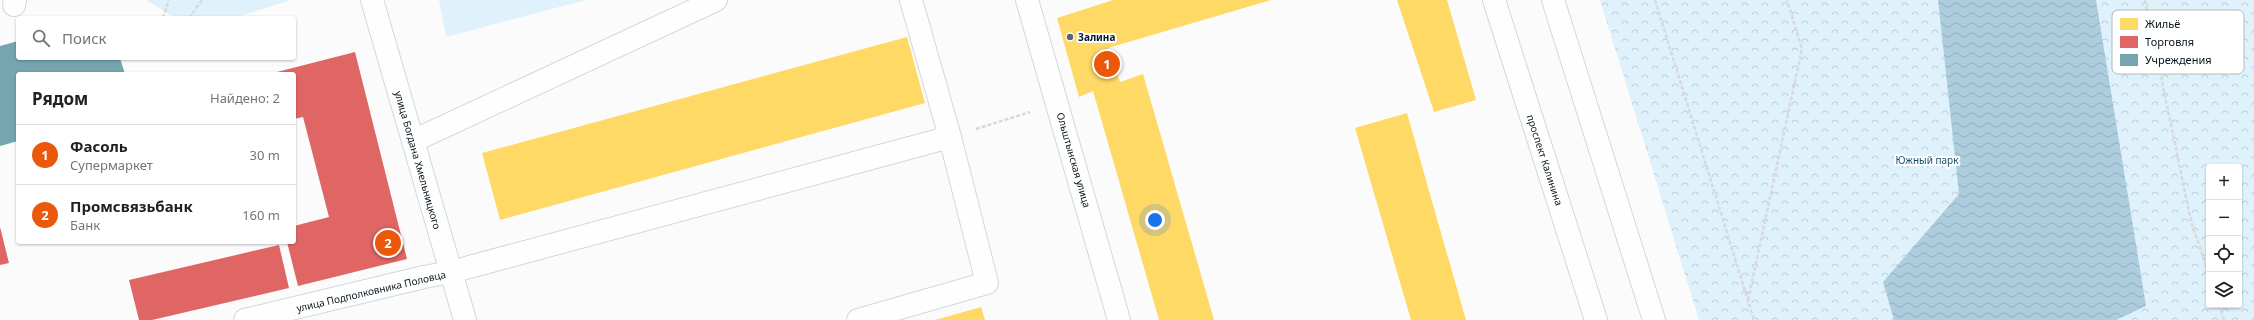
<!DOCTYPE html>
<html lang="ru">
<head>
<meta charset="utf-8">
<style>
	:root { --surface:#fff; --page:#f6f6f6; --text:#202124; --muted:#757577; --line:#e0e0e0; --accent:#ea580c }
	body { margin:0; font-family:"Noto Sans",sans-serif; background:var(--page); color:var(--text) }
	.controls { position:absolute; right:12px; bottom:12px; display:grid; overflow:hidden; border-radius:4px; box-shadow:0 1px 3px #0004 }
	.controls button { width:36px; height:36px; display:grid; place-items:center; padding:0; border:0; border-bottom:1px solid var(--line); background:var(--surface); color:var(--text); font:20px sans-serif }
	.you { position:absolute; left:1155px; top:220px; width:14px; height:14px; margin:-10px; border:3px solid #fff; border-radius:50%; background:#1a73e8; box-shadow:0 0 0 6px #1a73e833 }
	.badge { display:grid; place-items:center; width:26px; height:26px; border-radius:50%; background:var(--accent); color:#fff; font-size:13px; font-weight:700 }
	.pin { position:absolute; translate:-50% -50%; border:2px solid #fff; box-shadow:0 1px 4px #0006 }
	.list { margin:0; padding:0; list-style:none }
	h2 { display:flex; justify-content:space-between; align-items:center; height:52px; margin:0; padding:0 16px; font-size:17px }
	h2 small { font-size:13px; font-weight:400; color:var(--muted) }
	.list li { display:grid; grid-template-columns:26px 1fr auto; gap:12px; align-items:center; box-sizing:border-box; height:60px; padding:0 16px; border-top:1px solid var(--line) }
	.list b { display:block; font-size:15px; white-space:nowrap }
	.list p { margin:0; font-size:13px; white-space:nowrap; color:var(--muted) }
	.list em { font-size:13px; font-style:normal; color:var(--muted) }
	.icon { flex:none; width:22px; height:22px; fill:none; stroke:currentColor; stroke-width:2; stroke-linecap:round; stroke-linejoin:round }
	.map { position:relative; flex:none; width:2254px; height:320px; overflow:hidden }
	.search { position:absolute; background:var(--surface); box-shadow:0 1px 3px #0004; left:16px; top:16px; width:280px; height:44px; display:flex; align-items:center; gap:10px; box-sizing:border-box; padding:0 14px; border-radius:4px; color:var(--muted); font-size:15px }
	.panel { position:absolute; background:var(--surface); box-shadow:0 1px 3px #0004; left:16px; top:72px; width:280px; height:172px; border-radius:4px }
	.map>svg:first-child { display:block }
	.green { fill:#dff1fb }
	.park { fill:url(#park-crowns); fill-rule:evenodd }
	.water { fill:url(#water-waves) }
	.homes { fill:#ffd966 }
	.shops { fill:#e06666 }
	.public { fill:#76a5af }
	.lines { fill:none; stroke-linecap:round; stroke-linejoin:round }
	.street-casing { stroke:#d1d8dc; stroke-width:24 }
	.secondary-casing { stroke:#d1d8dc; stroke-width:24 }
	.primary-casing { stroke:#d1d8dc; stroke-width:24 }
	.path { stroke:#d8d9da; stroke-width:2.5; stroke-dasharray:4 2; stroke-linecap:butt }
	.street { stroke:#fefefe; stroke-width:22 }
	.secondary { stroke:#fefefe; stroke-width:22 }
	.primary { stroke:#fefefe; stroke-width:22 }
	.poi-dot { fill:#5c666a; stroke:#fff; stroke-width:1.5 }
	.labels { text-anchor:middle; stroke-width:4; stroke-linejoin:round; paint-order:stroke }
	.poi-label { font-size:10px; font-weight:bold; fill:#06151c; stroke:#fff; text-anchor:start }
	.street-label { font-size:10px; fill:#06151c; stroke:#fff }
	.park-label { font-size:10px; fill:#154f69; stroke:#fff }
	.key { fill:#fff; stroke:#b4b9bb; stroke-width:1 }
	.key-label { font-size:11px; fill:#06151c }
</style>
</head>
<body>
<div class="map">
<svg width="2254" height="320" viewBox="0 0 2254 320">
	<defs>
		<pattern id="park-crowns" width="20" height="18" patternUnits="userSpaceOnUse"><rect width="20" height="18" fill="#dff1fb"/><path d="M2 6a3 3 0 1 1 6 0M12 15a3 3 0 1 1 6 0" fill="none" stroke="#beced7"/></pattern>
		<pattern id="water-waves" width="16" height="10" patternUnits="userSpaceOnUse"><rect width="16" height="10" fill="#adcdde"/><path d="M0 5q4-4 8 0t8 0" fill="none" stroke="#93afbe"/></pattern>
	</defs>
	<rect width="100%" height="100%" fill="#fbfbfb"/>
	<!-- green -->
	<path class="green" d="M 146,0 L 291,0 L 234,18 L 176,18 Z
		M 439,0 L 586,0 L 446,37 Z"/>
	<!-- park -->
	<path class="park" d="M 1600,0 L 2254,0 L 2254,320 L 1699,320 ZM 2209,167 L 2239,167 L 2239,305 L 2209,305 Z"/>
	<!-- water -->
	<path class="water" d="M 1938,0 L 2096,0 L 2146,306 L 2116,320 L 1894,320 L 1883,282 L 1959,194 Z"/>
	<!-- homes -->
	<path class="homes" d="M 1113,0 L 1271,0 L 1108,48 L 1120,82 L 1143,74 L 1214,320 L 1159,320 L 1093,91 L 1079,97 L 1057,18 Z
		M 1397,0 L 1447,0 L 1476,100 L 1434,112 Z
		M 907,37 L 925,103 L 500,220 L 482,153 Z
		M 1407,113 L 1433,205 L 1466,320 L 1411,320 L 1355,128 Z
		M 981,307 L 985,320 L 935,320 Z"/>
	<!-- shops -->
	<path class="shops" d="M 355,52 L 407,259 L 298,286 L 287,242 L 294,242 L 294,226 L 329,217 L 303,117 L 294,119 L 294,74 L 273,73 Z
		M 0,227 L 9,263 L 0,265 Z
		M 279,245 L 289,288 L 152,320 L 139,320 L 129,280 Z"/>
	<!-- public -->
	<path class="public" d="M 18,41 L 18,58 L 120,58 L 125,74 L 18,74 L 18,141 L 0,146 L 0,46 Z"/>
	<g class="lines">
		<defs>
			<path id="street" d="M 911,0 L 950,137
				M 1027,0 L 1119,320
				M 14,5 L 15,0
				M 413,141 L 716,0
				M 245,320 L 424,277 L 451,272 L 950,137 L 987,283 L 858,320"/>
			<path id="secondary" d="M 372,0 L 465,320"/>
			<path id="primary" d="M 1494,0 L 1596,320
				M 1553,0 L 1654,320"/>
		</defs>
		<!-- street casing -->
		<use href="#street" class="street-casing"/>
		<!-- secondary casing -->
		<use href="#secondary" class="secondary-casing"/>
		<!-- primary casing -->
		<use href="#primary" class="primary-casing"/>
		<!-- path -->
		<path class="path" d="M 1655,0 L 1754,320
			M 2145,0 L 2191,221 L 2209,274
			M 163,18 L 169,0
			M 189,18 L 202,0
			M 976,129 L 1030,112
			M 1748,300 L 1802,49 L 1787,0
			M 2219,305 L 2224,320"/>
		<!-- street -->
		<use href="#street" class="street"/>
		<!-- secondary -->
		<use href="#secondary" class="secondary"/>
		<!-- primary -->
		<use href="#primary" class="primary"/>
	</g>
	<!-- markers -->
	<circle class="poi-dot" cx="1070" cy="37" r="4"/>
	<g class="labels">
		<!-- poi labels -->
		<g class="poi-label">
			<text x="1078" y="41">Залина</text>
		</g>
		<!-- street labels -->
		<g class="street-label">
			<text transform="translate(418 160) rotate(74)" y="4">улица Богдана Хмельницкого</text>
			<text transform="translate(1074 160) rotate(74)" y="4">Ольштынская улица</text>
			<text transform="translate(1545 160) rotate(72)" y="4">проспект Калинина</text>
			<text transform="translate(371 291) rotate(-13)" y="4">улица Подполковника Половца</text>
		</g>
		<!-- park labels -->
		<g class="park-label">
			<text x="1927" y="164">Южный парк</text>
		</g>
	</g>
	<!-- legend -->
	<rect x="2112" y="10" width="132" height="64" rx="6" class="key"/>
	<rect x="2120" y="18" width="18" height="12" fill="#ffd966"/>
	<rect x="2120" y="36" width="18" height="12" fill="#e06666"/>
	<rect x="2120" y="54" width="18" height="12" fill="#76a5af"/>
	<g class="key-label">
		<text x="2145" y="28">Жильё</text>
		<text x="2145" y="46">Торговля</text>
		<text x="2145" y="64">Учреждения</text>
	</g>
</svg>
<div class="controls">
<button>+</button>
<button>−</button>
<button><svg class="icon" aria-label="locate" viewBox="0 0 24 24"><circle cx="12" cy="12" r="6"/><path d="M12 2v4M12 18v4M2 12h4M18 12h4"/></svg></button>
<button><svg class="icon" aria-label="layers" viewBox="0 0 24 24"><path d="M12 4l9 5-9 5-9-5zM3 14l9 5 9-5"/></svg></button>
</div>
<div class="you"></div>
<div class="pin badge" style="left:1107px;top:64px">1</div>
<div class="pin badge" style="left:388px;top:243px">2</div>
<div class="search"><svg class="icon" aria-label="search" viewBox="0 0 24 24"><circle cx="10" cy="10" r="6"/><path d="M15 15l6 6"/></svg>Поиск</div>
<section class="panel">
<h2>Рядом<small>Найдено: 2</small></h2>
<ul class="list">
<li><span class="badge">1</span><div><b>Фасоль</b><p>Супермаркет</p></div><em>30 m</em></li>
<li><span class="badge">2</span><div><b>Промсвязьбанк</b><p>Банк</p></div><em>160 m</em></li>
</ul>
</section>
</div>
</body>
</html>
